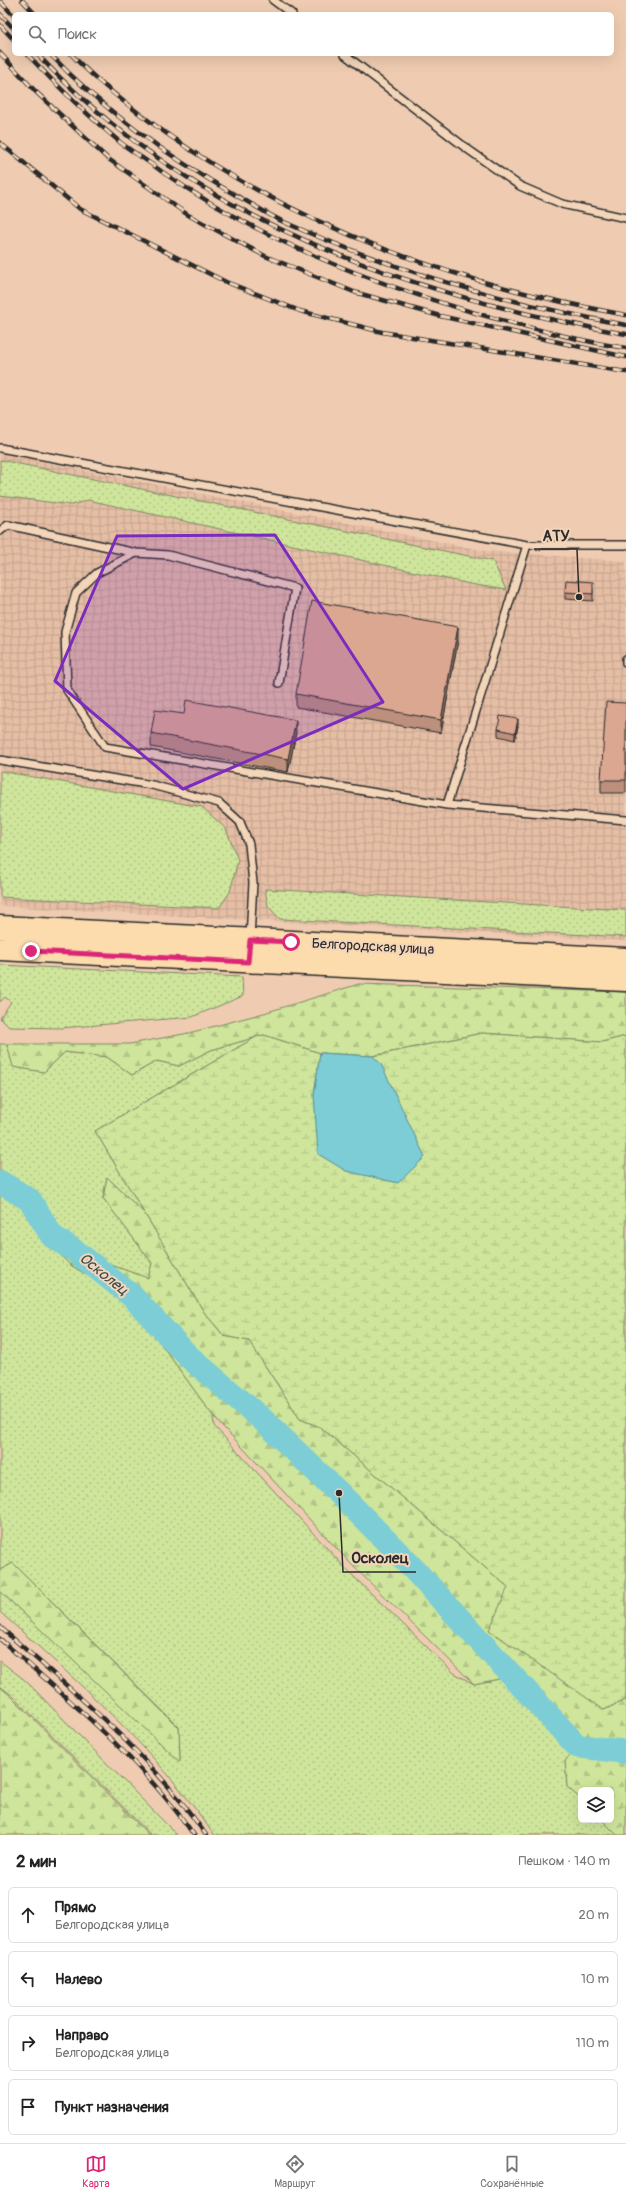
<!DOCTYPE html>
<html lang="ru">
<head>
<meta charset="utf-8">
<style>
	:root { --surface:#fff; --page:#f2f2f2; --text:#222; --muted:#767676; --line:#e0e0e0; --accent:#db2777 }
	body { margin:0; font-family:Pangolin,sans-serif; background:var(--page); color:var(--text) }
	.controls { position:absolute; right:12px; bottom:12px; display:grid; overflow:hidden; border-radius:6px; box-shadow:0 4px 16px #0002 }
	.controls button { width:36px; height:36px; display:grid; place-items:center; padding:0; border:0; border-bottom:1px solid var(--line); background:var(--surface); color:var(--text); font:20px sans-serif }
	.stop { position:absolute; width:12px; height:12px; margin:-9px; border:3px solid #db2777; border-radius:50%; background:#fff }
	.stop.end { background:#db2777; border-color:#fff; box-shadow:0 1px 4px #0008 }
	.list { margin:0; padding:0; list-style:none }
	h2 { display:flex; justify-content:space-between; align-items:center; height:52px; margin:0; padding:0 16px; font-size:17px }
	h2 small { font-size:13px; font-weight:400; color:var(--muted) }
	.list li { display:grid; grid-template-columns:26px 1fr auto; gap:12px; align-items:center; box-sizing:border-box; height:56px; margin:0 8px 8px; padding:0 8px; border:1px solid var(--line); border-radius:6px }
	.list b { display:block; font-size:15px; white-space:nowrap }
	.list p { margin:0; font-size:13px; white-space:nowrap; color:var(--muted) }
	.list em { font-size:13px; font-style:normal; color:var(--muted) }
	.icon { flex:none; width:22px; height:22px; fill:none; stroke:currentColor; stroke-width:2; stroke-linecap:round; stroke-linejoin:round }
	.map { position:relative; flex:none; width:626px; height:1835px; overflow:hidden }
	.search { position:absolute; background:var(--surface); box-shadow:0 4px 16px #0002; left:12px; right:12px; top:12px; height:44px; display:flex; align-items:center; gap:10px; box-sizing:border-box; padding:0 14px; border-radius:6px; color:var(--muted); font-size:15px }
	.sheet { height:308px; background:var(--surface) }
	nav { display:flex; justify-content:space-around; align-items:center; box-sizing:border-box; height:56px; border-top:1px solid var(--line); background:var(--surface); font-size:11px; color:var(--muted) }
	nav a { display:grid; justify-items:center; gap:2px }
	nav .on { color:var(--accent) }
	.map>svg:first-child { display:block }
	.industrial { fill:url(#industrial-grid) }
	.grass { fill:url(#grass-dots); stroke:#7c8863 }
	.forest { fill:url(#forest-firs); stroke:#7c8863 }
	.wetland { fill:url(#wetland-marsh); stroke:#7c8863 }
	.water { fill:#7ccdd6; stroke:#5c8c92 }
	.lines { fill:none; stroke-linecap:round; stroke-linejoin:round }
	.river { stroke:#7ccdd6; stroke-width:24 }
	.service-casing { stroke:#2b2b2b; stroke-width:10 }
	.primary-casing { stroke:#2b2b2b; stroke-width:25 }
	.service { stroke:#f3d5b9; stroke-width:7 }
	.primary { stroke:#fcdcac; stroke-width:22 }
	.rail-casing { stroke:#2b2b2b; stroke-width:4.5 }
	.rail { stroke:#f3d5b9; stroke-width:3; stroke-dasharray:9; stroke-linecap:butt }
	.wall { fill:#bc907d; stroke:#2b2b2b }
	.shaded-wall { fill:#997566; stroke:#2b2b2b }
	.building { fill:#dba791; stroke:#2b2b2b }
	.route { stroke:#db2777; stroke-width:5 }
	.marked { fill:#7b2cbf; fill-opacity:0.2; stroke:#7b2cbf; stroke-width:3; stroke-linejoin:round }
	.labels { text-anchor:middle; stroke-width:4; stroke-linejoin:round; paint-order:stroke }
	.street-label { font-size:14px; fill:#2b2b2b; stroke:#f3d5b9 }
	.water-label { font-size:15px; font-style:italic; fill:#3b4b4d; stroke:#f3d5b9 }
	.leader { fill:none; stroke:#2b2b2b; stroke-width:1.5 }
	.callout-dot { fill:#2b2b2b; stroke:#f3d5b9; stroke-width:1.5 }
	.callout-label { font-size:15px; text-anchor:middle; font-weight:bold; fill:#2b2b2b; stroke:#f3d5b9; stroke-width:4; stroke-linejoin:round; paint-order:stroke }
</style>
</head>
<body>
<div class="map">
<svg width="626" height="1835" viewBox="0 0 626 1835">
	<defs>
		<pattern id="industrial-grid" width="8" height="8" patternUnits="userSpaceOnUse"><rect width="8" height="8" fill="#e5bea5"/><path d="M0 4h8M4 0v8" fill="none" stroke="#c5a38e"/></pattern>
		<pattern id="grass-dots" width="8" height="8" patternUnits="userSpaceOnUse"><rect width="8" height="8" fill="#cee59b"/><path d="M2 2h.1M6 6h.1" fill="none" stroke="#b1c586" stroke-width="1.8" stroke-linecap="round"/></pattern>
		<pattern id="forest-firs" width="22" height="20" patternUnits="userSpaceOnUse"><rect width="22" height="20" fill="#cee59b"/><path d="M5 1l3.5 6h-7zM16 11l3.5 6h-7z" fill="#b1c586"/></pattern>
		<pattern id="wetland-marsh" width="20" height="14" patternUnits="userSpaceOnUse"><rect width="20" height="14" fill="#cee59b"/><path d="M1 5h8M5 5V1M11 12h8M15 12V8" fill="none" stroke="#b1c586"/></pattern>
	</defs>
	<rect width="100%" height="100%" fill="#efccb1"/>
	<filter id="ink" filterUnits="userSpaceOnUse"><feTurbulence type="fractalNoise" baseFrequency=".025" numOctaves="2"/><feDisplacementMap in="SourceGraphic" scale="8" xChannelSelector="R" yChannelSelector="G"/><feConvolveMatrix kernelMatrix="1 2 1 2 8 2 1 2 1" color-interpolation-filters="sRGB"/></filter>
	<g filter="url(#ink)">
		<!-- industrial -->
		<path class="industrial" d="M 0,453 L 486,551 L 626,561 L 626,941 L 0,906 Z"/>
		<!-- grass -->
		<path class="grass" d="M 0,460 L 493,561 L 506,590 L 470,584 L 88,500 L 72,505 L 0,496 Z
			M 0,771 L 202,807 L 226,829 L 238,860 L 230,892 L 219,908 L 0,897 Z
			M 265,889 L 626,910 L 626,937 L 280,919 L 268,906 Z
			M 0,965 L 242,977 L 243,996 L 192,1017 L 61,1028 L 9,1027 L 0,1018 L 11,1002 L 5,997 L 0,1002 Z
			M 256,1037 L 95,1131 L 145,1214 L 107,1177 L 103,1198 L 152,1263 L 148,1279 L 108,1264 L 58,1229 L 38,1198 L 0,1173 L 0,1044 L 7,1044 L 14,1067 L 44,1072 L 65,1052 L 107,1057 L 132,1075 L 157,1061 L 179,1066 L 211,1050 Z
			M 0,1185 L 26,1202 L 46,1239 L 69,1264 L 110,1289 L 156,1337 L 213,1416 L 214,1426 L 350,1573 L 454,1673 L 474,1684 L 499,1679 L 494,1662 L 575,1751 L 565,1761 L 567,1787 L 581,1799 L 581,1820 L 602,1820 L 617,1835 L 214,1835 C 156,1749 77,1681 0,1612 L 0,1591 L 180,1761 L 179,1727 L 13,1563 L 0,1570 Z
			M 0,1661 L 26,1681 L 177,1835 L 151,1835 L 13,1696 L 0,1686 Z"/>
		<!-- forest -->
		<path class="forest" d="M 359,984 L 626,992 L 626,1036 L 602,1042 L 482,1033 L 373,1056 L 320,1053 L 264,1035 L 211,1050 L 179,1066 L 157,1061 L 132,1075 L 107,1057 L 65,1052 L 44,1072 L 13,1067 L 7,1044 L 130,1044 L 189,1033 L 264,1013 Z
			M 107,1177 L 145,1214 L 204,1312 L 224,1336 L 249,1341 L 300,1419 L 320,1427 L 508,1587 L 604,1710 L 626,1699 L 626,1743 L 586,1740 L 344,1491 L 194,1352 L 108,1264 L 148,1278 L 152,1263 L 103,1198 Z
			M 46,1239 L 52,1240 L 130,1299 L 186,1358 L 260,1422 L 405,1564 L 494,1662 L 499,1679 L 474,1684 L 353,1566 L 213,1416 L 156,1337 L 110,1289 L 69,1264 Z
			M 13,1563 L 179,1728 L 180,1762 L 0,1591 L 0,1570 Z
			M 0,1687 L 12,1697 L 149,1835 L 0,1835 Z
			M 575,1751 L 626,1758 L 626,1835 L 617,1835 L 602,1820 L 611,1820 L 611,1790 L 581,1790 L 581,1799 L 567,1787 L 565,1761 Z"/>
		<!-- wetland -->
		<path class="wetland" d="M 482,1033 L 602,1042 L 626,1036 L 626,1699 L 604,1710 L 489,1630 L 508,1587 L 320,1427 L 300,1419 L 249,1341 L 224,1336 L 204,1312 L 95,1131 L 256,1037 L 264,1035 L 320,1053 L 314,1095 L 381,1064 L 373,1056 Z"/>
		<!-- water -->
		<path class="water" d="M 320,1053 L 373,1056 L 381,1064 L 425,1157 L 398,1183 L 346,1171 L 318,1154 L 314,1095 Z"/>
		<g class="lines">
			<!-- river -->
			<path class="river" d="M 0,1182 L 30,1200 L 52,1236 L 75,1251 L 132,1296 L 188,1356 L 263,1420 L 339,1493 L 407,1562 L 577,1746 L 626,1752"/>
			<defs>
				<path id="service" d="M 273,0 L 292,14
					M 344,54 L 466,148 L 520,186 L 562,204 L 626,218
					M 0,448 L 527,545 L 626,545
					M 0,531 L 8,525 L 136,553
					M 626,659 L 626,663
					M 279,683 L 295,588 L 168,555 L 136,553 L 97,573 L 76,593 L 65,632 L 67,690 L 105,747 L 447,805 L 527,545
					M 0,760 L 152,785 L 219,803 L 240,822 L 249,844 L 253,883 L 250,938
					M 447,805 L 626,820"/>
				<path id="primary" d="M 0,927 L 626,959
					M 0,949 L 626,980"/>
			</defs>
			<!-- service casing -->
			<use href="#service" class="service-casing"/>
			<!-- primary casing -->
			<use href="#primary" class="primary-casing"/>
			<!-- service -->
			<use href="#service" class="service"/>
			<!-- primary -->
			<use href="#primary" class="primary"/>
			<defs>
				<path id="rail" d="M 22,0 L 35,14
					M 0,1 L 14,16
					M 0,14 L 14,29
					M 0,25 L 14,40
					M 0,53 L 36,92 L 107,158 L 188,215 L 265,256 L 354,292 L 440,316 L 626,357
					M 27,54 C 56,85 88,116 121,143 C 134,153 148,161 161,171 C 260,240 370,283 486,316 C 532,328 579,341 626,348
					M 37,54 C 191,219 409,296 626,334
					M 50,54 C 104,111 170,158 239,197 C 254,205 268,215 284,222 C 393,271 509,304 626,325
					M 71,54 C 100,85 136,112 170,136 C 307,232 462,285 626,315
					M 0,143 L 80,209 L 226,282 L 300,311 L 382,332 L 626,372
					M 0,1627 C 73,1691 150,1754 206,1835
					M 0,1639 C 69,1700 141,1759 194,1835"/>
			</defs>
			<!-- rail casing -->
			<use href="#rail" class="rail-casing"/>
			<!-- rail -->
			<use href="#rail" class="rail"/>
		</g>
		<!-- wall -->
		<path class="wall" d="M 593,589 L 593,601 L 565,599 L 565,592 Z
			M 458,640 L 441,733 L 296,707 L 296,694 Z
			M 626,703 L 626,793 L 601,793 L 601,780 Z
			M 518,726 L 515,740 L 498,736 L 498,729 Z
			M 151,733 L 296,733 L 288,772 L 151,747 Z"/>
		<!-- shaded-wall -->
		<path class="shaded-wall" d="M 458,627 L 458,640 L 441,733 L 441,720 Z
			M 518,719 L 518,726 L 515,740 L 515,733 Z
			M 296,720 L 296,733 L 288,772 L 288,759 Z"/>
		<!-- building -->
		<path class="building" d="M 566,580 L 593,582 L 593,594 L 565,592 Z
			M 312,601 L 458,627 L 441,720 L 296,694 Z
			M 186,700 L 296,720 L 288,759 L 151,733 L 155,710 L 184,714 Z
			M 606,702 L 626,703 L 626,780 L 601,780 Z
			M 500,716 L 518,719 L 515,733 L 498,729 Z"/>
	</g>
	<g class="lines" filter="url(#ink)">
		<!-- route -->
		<path class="route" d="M 31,951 L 248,962 L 250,940 L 291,942"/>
	</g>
	<!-- marked area -->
	<path class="marked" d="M 275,535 L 383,702 L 183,789 L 55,681 L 117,536 Z"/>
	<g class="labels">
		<!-- street labels -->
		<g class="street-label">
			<text transform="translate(373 946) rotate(3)" y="5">Белгородская улица</text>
		</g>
		<!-- water labels -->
		<g class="water-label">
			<text transform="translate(104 1274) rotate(39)" y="5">Осколец</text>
		</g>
	</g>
	<!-- callouts -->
	<path class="leader" d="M579 597L577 549H534M339 1493L343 1572H416"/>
	<g class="callout-dot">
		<circle cx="579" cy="597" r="4"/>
		<circle cx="339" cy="1493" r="4"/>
	</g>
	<g class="callout-label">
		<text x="556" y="541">АТУ</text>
		<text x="380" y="1563">Осколец</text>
	</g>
</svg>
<div class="controls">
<button><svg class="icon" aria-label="layers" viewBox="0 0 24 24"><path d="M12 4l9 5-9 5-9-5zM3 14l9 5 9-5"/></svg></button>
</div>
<div class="stop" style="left:291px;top:942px"></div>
<div class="stop end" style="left:31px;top:951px"></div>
<div class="search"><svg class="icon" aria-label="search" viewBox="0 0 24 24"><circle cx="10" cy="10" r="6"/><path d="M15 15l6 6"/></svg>Поиск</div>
</div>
<section class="sheet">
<h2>2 мин<small>Пешком · 140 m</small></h2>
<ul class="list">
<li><svg class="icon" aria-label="ahead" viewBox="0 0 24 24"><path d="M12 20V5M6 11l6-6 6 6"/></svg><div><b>Прямо</b><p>Белгородская улица</p></div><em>20 m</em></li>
<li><svg class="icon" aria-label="left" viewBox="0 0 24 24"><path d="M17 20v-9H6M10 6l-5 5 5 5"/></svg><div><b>Налево</b></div><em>10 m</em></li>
<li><svg class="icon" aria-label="right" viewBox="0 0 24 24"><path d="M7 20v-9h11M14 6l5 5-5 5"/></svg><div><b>Направо</b><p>Белгородская улица</p></div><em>110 m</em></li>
<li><svg class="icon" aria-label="arrive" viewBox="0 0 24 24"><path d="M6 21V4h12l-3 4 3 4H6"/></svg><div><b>Пункт назначения</b></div></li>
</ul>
</section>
<nav>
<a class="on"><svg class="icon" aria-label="map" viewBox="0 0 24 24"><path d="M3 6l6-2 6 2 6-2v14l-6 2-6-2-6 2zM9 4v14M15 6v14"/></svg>Карта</a>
<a><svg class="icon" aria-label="directions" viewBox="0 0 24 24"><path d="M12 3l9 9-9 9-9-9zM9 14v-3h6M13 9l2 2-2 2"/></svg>Маршрут</a>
<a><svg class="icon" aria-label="saved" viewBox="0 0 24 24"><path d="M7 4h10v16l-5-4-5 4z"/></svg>Сохранённые</a>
</nav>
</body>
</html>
